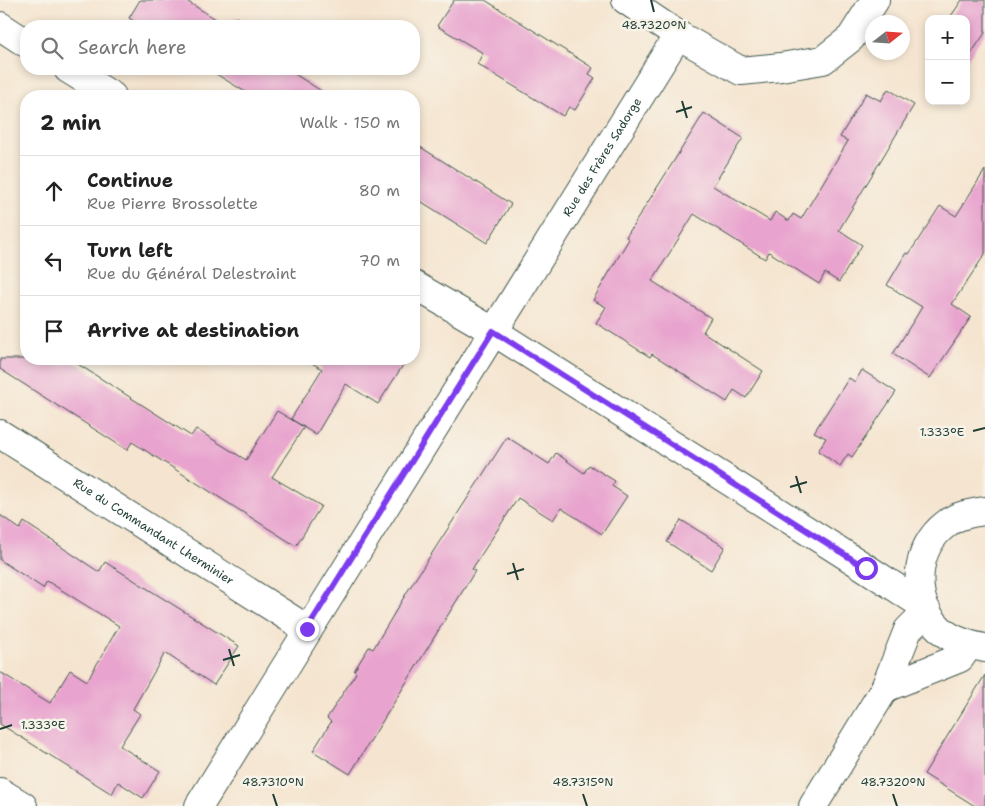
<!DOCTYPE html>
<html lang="en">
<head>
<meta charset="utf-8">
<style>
	:root { --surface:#fff; --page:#f6f6f6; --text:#222; --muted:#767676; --line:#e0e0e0 }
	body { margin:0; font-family:"Shantell Sans",sans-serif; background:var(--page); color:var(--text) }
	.controls { position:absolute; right:15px; top:15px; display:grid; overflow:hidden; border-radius:10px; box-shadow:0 2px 8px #0003 }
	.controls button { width:45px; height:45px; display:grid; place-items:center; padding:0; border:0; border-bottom:1px solid var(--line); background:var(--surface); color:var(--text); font:25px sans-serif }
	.compass { position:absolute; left:865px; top:15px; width:45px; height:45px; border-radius:50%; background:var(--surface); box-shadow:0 2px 8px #0003; rotate:73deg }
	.stop { position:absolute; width:15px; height:15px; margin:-11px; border:4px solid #7c3aed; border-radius:50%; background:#fff }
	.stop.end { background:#7c3aed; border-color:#fff; box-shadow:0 1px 5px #0008 }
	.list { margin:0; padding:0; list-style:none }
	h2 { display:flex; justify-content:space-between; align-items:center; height:65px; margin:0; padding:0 20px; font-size:21px }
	h2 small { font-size:16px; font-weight:400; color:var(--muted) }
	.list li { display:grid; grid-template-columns:32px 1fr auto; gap:15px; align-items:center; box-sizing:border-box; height:70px; padding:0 20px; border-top:1px solid var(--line) }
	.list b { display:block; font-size:19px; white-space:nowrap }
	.list p { margin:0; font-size:16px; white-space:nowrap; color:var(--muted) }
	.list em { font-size:16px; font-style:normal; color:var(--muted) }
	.icon { flex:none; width:28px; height:28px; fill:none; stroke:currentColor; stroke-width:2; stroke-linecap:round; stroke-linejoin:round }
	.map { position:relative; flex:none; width:985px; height:806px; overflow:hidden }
	.search { position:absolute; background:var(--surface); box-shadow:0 2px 8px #0003; left:20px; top:20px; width:400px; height:55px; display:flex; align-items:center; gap:12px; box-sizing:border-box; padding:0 18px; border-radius:20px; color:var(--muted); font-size:19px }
	.panel { position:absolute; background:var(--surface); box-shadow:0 2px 8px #0003; left:20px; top:90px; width:400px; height:275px; border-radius:20px }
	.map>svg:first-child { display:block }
	.building { fill:#e8a3ce }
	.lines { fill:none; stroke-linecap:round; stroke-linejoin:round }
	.street-casing { stroke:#3f564b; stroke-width:30 }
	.street { stroke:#fff; stroke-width:28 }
	.route { stroke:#7c3aed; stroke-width:6 }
	.ticks { fill:none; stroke:#1f3d34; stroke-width:2 }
	.labels { text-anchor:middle; stroke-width:5; stroke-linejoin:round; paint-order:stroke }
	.street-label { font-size:12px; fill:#1f3d34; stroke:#f7f3e8 }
	.ticks-label { font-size:12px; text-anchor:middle; fill:#1f3d34; stroke:#f7f3e8; stroke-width:5; stroke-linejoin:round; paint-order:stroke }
</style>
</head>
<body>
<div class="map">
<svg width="985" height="806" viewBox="0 0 985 806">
	<rect width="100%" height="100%" fill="#f7f3e8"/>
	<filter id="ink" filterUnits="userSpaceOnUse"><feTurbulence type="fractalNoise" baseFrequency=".02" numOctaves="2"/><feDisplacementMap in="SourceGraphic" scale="10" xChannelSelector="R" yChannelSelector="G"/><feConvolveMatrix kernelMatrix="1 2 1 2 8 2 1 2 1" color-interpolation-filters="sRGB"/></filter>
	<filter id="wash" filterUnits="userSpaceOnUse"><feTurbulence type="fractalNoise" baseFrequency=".0096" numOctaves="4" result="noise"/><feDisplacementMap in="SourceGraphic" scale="20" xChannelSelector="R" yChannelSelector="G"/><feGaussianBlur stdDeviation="1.12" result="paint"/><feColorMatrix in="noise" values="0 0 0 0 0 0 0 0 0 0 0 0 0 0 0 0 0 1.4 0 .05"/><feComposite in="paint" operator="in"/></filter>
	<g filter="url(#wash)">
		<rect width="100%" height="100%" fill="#f5e5d0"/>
		<g id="blocks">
			<!-- building -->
			<path class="building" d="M 140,0 L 185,0 L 227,26 L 142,26 L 129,18 Z
				M 454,0 L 485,0 L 593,68 L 589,74 L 595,78 L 575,110 L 569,107 L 563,116 L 477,64 L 483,53 L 437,26 Z
				M 962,0 L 985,0 L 985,33 L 966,61 L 966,19 L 949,19 Z
				M 236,17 L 250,26 L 231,26 Z
				M 208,69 L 287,69 L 329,96 L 252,96 Z
				M 888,89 L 914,105 L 839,230 L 862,245 L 839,282 L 825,273 L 819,284 L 769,252 L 765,259 L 694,214 L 652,281 L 711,318 L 703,332 L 763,371 L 746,398 L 734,390 L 727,402 L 652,354 L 650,357 L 596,323 L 606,307 L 593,300 L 629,239 L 626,237 L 704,113 L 743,138 L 713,186 L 770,221 L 775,212 L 789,221 L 793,214 L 801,219 L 848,141 L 840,137 L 866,93 L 881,101 Z
				M 414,143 L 511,204 L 487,243 L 414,197 Z
				M 985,170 L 985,254 L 952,304 L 971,317 L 930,378 L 893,354 L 922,307 L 887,285 L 906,253 L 909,254 L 940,206 L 956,216 Z
				M 0,359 L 70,359 L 191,436 L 196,429 L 246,460 L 277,411 L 304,427 L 272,477 L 321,506 L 296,546 L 132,442 L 127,450 L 0,369 Z
				M 305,359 L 407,359 L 378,404 L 346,384 L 316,435 L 291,419 L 322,369 Z
				M 862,370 L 896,392 L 852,457 L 848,454 L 840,466 L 818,451 L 826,438 L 814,432 L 849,378 L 855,382 Z
				M 507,437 L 549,464 L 556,453 L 584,473 L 589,465 L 615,481 L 612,486 L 627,496 L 602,534 L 561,508 L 553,520 L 518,498 L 472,569 L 475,571 L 350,774 L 313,751 L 331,722 L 327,718 L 356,673 L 354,671 L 369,647 L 373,649 L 407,592 Z
				M 0,515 L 20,529 L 24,522 L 99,572 L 105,562 L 239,646 L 214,685 L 165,653 L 133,709 L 140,714 L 120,746 L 160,771 L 143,798 L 118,782 L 112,794 L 0,724 L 0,672 L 50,703 L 70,670 L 87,681 L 119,626 L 47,581 L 43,588 L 0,560 Z
				M 681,520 L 725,547 L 711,570 L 667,542 Z
				M 985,675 L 985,806 L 975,806 L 924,774 Z"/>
		</g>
	</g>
	<g filter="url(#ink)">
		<use href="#blocks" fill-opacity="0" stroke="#3f564b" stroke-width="1"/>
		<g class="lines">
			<defs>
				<g id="street">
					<path d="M 0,26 L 26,43"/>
					<path d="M 678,35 L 741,71 L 781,67 L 823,60 L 851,38 L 875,0"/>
					<path d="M 68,69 L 112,96"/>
					<path d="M 414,285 L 493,331 L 866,568 L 924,606"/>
					<path id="s1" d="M 0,434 L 307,629"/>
					<path d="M 985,511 C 971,513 957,515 946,524 C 914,548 911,598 937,626 C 949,640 968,645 985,648"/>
					<path d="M 885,688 L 960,658 L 969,645"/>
					<path d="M 0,792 L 23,806"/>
					<path id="s2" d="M 199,806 L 678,35 L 626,0"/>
					<path d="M 813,806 L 885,688 L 908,630 L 927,611"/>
				</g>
			</defs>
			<!-- street casing -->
			<use href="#street" class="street-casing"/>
			<!-- street -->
			<use href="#street" class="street"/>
		</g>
	</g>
	<g class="lines" filter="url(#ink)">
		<!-- route -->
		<path class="route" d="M 307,629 L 493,331 L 866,568"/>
	</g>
	<!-- ticks -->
	<path class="ticks" d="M 651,0 L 654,12M 682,101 L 687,118M 676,112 L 692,107M 973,431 L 985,428M 796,476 L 801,493M 790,487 L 807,482M 513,563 L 518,580M 507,574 L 524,569M 229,649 L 234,666M 223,660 L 240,655M 0,729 L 12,725M 273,794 L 277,806M 583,794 L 587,806M 893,794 L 897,806"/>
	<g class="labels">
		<!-- street labels -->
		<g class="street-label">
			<text dy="4" stroke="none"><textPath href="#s2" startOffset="764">Rue des Frères Sadorge</textPath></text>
			<text dy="4" stroke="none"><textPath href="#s1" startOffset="182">Rue du Commandant Lherminier</textPath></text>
		</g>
	</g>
	<g class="ticks-label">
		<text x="654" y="29">48.7320°N</text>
		<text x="942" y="436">1.333°E</text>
		<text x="43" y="729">1.333°E</text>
		<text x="273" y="786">48.7310°N</text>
		<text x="583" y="786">48.7315°N</text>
		<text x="893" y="786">48.7320°N</text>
	</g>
</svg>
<div class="controls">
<button>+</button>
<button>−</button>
</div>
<svg class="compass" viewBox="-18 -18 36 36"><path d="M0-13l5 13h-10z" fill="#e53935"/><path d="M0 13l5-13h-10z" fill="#767676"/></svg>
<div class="stop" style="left:866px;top:568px"></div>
<div class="stop end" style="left:307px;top:629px"></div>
<div class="search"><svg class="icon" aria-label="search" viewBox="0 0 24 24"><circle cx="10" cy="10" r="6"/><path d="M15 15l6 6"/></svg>Search here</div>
<section class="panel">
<h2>2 min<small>Walk · 150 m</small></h2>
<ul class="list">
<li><svg class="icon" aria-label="ahead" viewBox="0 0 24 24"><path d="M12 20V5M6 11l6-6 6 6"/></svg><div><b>Continue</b><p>Rue Pierre Brossolette</p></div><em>80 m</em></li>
<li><svg class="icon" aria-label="left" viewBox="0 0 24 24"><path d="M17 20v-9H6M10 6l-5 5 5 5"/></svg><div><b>Turn left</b><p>Rue du Général Delestraint</p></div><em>70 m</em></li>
<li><svg class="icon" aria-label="arrive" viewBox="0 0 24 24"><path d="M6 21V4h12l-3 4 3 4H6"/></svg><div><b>Arrive at destination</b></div></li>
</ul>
</section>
</div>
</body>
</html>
